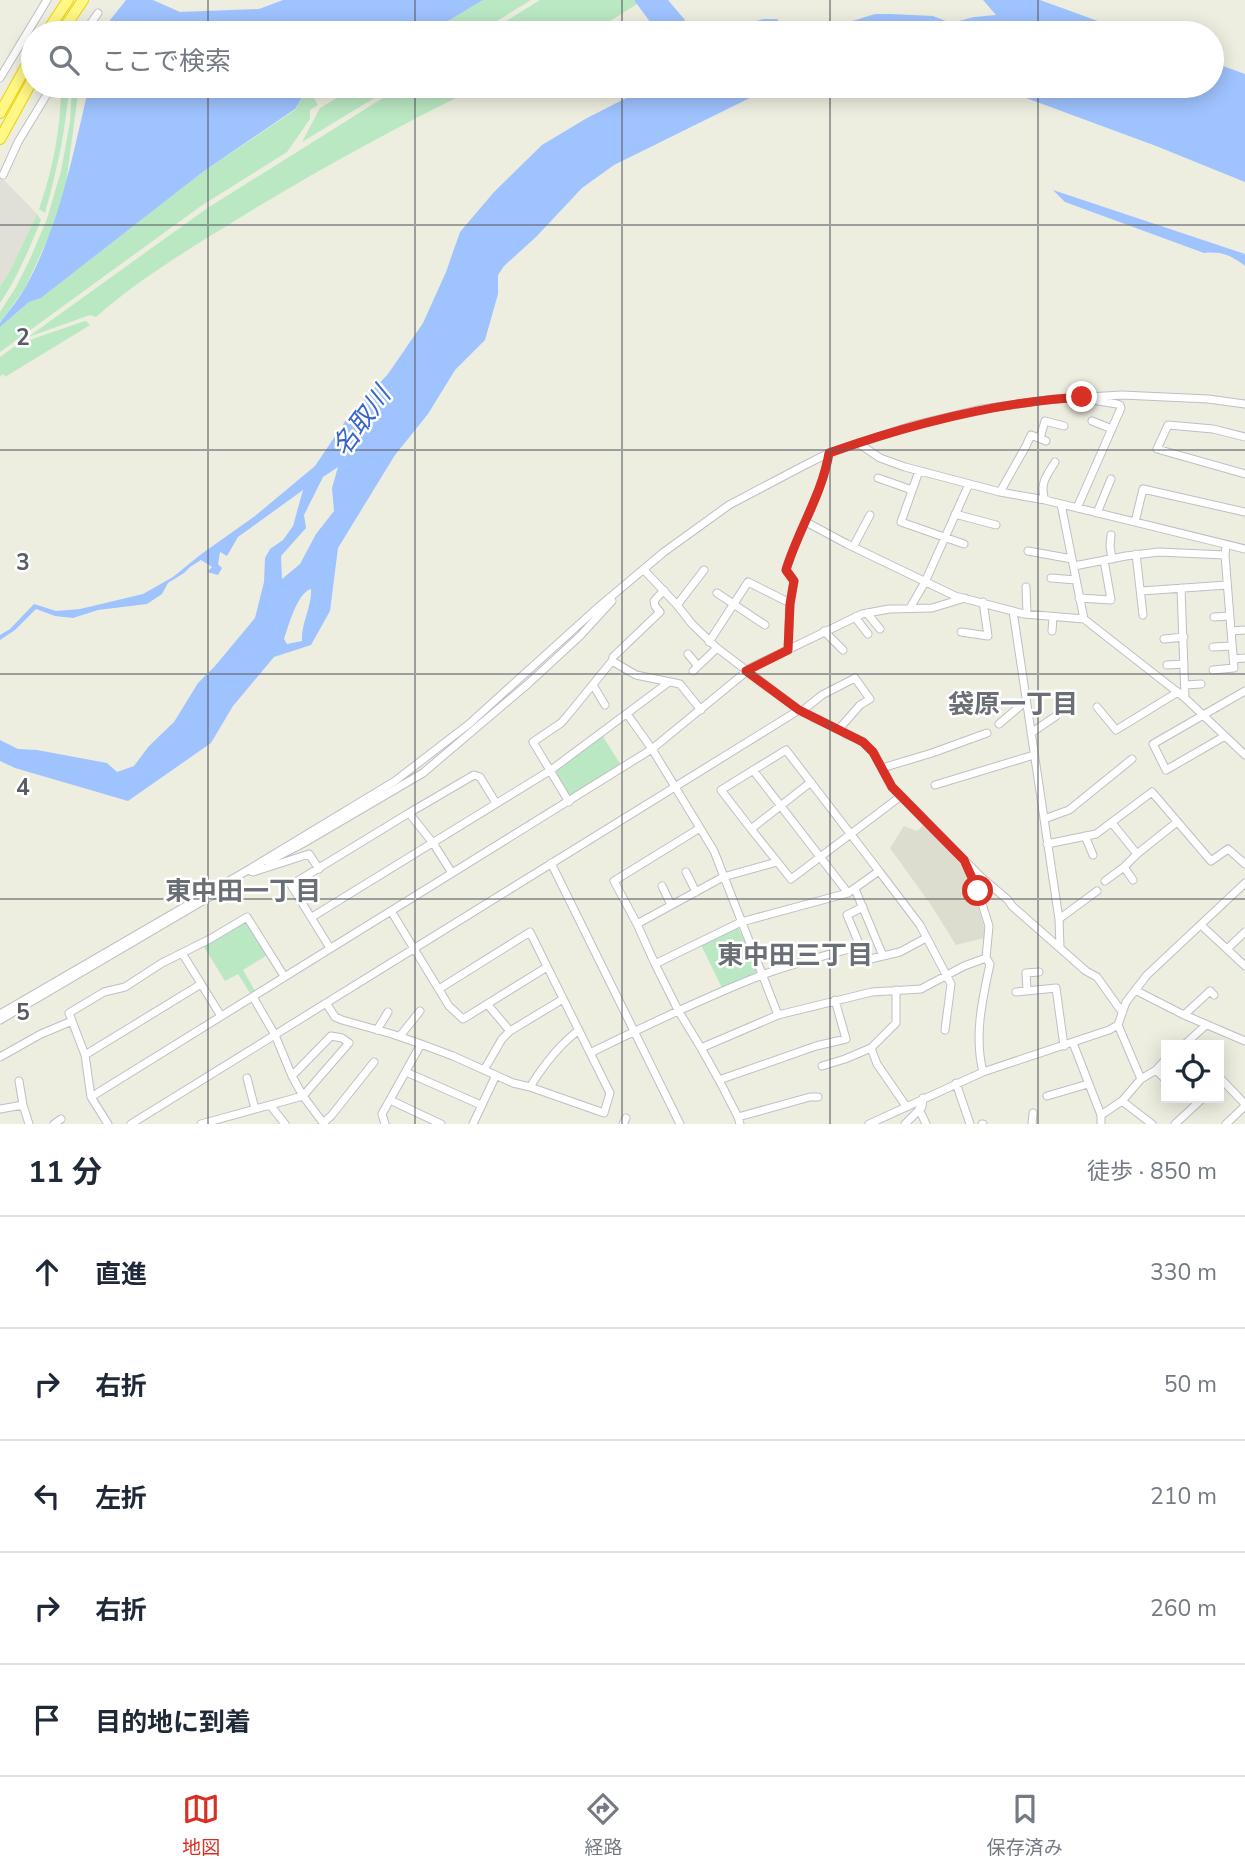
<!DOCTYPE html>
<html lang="ja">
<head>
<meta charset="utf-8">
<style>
	:root { --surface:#fff; --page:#f2f2f3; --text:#1f2937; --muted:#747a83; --line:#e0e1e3; --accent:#d93025 }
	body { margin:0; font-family:"Nunito Sans","Noto Sans JP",sans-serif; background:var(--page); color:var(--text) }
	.controls { position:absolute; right:21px; bottom:21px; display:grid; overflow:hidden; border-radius:0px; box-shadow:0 4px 18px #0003 }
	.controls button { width:63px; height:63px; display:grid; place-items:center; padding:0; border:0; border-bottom:2px solid var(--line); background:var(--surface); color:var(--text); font:35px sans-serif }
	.stop { position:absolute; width:21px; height:21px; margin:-16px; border:5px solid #d93025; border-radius:50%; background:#fff }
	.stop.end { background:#d93025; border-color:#fff; box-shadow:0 2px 7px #0008 }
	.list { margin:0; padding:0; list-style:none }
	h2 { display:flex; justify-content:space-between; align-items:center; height:91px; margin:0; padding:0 28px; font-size:30px }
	h2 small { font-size:23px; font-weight:400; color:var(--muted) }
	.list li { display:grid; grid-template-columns:46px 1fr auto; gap:21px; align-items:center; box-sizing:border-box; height:112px; padding:0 28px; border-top:2px solid var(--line) }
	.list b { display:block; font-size:26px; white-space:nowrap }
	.list em { font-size:23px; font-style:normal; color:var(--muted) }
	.icon { flex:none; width:38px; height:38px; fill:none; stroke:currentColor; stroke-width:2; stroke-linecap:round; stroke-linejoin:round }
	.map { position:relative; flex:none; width:1245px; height:1124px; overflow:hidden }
	.search { position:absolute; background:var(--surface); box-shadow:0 4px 18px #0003; left:21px; right:21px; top:21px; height:77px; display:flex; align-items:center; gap:18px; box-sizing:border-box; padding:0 24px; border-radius:38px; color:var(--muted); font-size:26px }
	.sheet { height:651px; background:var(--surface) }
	nav { display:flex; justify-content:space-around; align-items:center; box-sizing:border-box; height:98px; border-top:2px solid var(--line); background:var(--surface); font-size:19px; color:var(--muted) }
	nav a { display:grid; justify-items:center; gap:4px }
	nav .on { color:var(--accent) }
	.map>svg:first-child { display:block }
	.industrial { fill:#e1e0d8 }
	.education { fill:#ddddcf }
	.green { fill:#bae8c3 }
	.water { fill:#9fc3ff; fill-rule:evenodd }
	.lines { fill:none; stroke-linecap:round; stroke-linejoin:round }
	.minor-casing { stroke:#bebfc6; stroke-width:9 }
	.highway-casing { stroke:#eed200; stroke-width:12 }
	.minor { stroke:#fff; stroke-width:7 }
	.highway { stroke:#fff786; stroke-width:10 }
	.route { stroke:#d93025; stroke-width:9 }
	.grid { fill:none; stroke:#595c63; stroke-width:2; stroke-opacity:0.55 }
	.labels { text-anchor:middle; stroke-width:5; stroke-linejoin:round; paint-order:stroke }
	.water-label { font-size:26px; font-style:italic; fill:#3764cd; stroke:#fff }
	.neighbourhood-label { font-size:26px; font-weight:bold; fill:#6a6e75; stroke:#fff }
	.grid-label { font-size:23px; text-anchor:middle; font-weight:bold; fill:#595c63; stroke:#fff; stroke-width:5; stroke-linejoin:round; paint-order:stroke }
</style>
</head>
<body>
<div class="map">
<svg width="1245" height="1124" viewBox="0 0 1245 1124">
	<rect width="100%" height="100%" fill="#eeeee0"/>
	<!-- industrial -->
	<path class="industrial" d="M 0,176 L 37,214 L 10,271 L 0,287 Z"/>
	<!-- education -->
	<path class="education" d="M 924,825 L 959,862 L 967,874 L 975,894 L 985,931 L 984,938 L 956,945 L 931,905 L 890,848 L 904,826 L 917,831 Z"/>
	<!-- green -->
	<path class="green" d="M 483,0 L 531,0 L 478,33 L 428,33 Z
		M 540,0 L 634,0 L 637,4 L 591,33 L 487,33 Z
		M 61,86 L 69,86 C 66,130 57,170 45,213 L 39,209 C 53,169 61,128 61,86 Z
		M 72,86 L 79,86 L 66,184 L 51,232 L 25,288 L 0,323 L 0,312 L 16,287 L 30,259 L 47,219 L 61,171 L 70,122 Z
		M 319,86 L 333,86 L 314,98 L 318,105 L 310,110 L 310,119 L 287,152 L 201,206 L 0,352 L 0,327 L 29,302 L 41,298 L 204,171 L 295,110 L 304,94 Z
		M 341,86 L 394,86 L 302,142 L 320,108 L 345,93 Z
		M 402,86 L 480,86 C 398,126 318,170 241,217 C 191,248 140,278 96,317 L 90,315 L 28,337 L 206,209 Z
		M 37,214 L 41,220 C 29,249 18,277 0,303 L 0,287 L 10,271 Z
		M 86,321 L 90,325 L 82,330 L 5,377 L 4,374 L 0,376 L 0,357 L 18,344 L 82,322 Z
		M 602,735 L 621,765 L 575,794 L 569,795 L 556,774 L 557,769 Z
		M 243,923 L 248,924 L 267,955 L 243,970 L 255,991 L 250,993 L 238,974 L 225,981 L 204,947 Z
		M 738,927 L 758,973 L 722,988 L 701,945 Z"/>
	<!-- water -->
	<path class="water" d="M 126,0 L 153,0 L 180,12 L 259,9 L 283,0 L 483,0 L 428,33 L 398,33 L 395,25 L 376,33 L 117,33 L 107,24 Z
		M 634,0 L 668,0 L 685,20 L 681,28 L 682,33 L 661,33 L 653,26 Z
		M 983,0 L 1040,0 L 1131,33 L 716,33 L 717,30 L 723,31 L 763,19 L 777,19 L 780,22 L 788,25 L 830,24 L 849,22 L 875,14 L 891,14 L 933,16 L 951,23 L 974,17 L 996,15 Z
		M 1212,62 L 1245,74 L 1245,182 L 1156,146 L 994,86 L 1212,86 Z
		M 89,86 L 319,86 L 304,94 L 295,109 L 204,171 L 41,298 L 29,302 L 0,327 L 0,323 C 8,312 18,300 25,288 C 60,225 73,154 89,86 Z
		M 650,86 L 774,86 L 614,165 L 582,188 L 536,237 L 504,266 L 498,275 L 498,294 L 485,340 L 455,370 L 428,414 L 395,455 L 338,548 L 330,611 L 311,645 L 274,657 L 233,706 L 211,743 L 128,801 L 15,768 L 0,761 L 0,740 L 18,749 L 37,750 L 107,763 L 117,772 L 134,766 L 149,746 L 174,722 L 198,683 L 215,666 L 255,618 L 264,582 L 265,558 L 270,549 L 283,540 L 293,526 L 303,490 L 238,537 L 227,556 L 220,552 L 218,564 L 222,568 L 218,575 L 207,572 L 212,567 L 201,560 L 190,567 L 184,573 L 168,583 L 162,594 L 147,604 L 98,610 L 73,618 L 55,616 L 36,609 L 15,630 L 0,640 L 0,635 L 10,629 L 34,604 L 56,611 L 80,609 L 143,594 L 173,577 L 200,555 L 255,516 L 315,466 L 350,414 L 388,374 L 423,323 L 446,272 L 460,232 L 494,192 L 542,145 L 587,118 ZM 338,467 L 332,488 L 334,511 L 316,534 L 300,564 L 282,579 L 281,556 L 306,528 L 304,515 L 323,477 ZM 311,589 C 312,607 301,623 302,641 L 287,644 L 284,639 C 289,625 297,593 311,589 Z
		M 1053,190 L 1245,254 L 1245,266 C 1231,255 1221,251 1204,253 L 1065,202 Z"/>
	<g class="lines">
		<defs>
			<path id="minor" d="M 84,33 L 98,13
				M 0,78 L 47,0
				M 3,175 L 18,142 L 52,86
				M 1092,421 L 1112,429
				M 1245,437 L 1213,429 L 1168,425 L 1157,449 L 1245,474
				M 1040,438 L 1045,421 L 1064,426
				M 858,443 L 880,458 L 905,467 L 1000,492 L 1045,500 L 1245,549
				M 919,471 L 901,522 L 964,544
				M 878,478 L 912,490
				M 1000,492 L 1026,446 L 1031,435 L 1046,441
				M 1045,500 C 1039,484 1047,475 1055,462
				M 1077,508 L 1121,408 L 1120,405 L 1117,404 L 1092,400 L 1089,397
				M 1097,513 L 1111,479
				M 955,514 L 996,525
				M 806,522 L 847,544 L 955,596 L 1024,614 L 1084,619 L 1061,504
				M 1135,522 L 1143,489 L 1245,512
				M 1111,535 L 1110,546 L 1112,559
				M 853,547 L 870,515
				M 1028,551 L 1072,559
				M 1136,554 L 1143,615
				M 1074,566 L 1126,556 L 1159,552 L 1225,555 L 1226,545
				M 644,570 L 677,605 L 692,624 L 717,648 L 799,710 L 863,742 L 873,752 L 892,787 L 901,796 L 981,877 L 1008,900 L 1012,906 L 1086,971 L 1097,977 L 1122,1012
				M 1051,578 L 1076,580
				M 1026,587 L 1027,614
				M 1181,588 L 1185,698
				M 1141,591 L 1227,585
				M 717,593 L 765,625
				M 1079,598 L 1111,600 L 1104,560
				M 677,605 L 704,570
				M 910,608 L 925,582 L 969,484
				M 1013,611 L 1059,919 L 1060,947
				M 867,613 L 880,629
				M 855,617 L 868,634
				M 1214,617 L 1230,616
				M 1084,619 L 1185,698 L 1245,755
				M 824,631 L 843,650
				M 1052,631 L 1053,617
				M 1231,631 L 1245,630
				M 961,632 L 988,636 L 983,602
				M 1164,639 L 1184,637
				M 709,642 L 748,582 L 790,603
				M 1213,647 L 1232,646
				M 788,650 L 790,603 L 794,581 L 786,570 C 798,530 822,495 829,453
				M 688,654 L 698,666
				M 1233,659 L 1245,658
				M 612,661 L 636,675 L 680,684 L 701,710
				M 1167,665 L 1184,664
				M 1213,670 L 1234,668 L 1225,555
				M 693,671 L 717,648
				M 593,685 L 605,705
				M 1185,685 L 1201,684
				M 1097,707 L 1116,730 L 1178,692
				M 802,711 L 822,695 L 855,678 L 870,699 L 860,705 L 839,729
				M 627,714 L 652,749 L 714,851 L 778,1015
				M 999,724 L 1026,701
				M 1031,733 L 1056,716
				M 1225,736 L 1166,770 L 1153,744 L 1245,691
				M 882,768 L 932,753 L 987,733
				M 753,770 L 848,893
				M 811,782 L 751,829 L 791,879 L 901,796
				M 935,785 L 1034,755
				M 569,802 L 533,742 L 561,723 L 568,715 L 612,661 L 613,657 L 660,612 L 655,606 L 654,601 L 664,590
				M 409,813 L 474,775 L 480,777 L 496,803
				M 1044,819 L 1069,810 L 1132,759
				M 1112,823 L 1137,854 L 1177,822
				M 1085,836 L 1093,855
				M 1047,844 L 1096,834 L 1152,792 L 1211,861 L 1228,849 L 1245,864
				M 269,861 L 302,844 L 423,773 L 529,683 L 580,636 L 612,601
				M 551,863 L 680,1124
				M 1124,867 L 1133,880
				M 248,870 L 253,872 L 309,854 L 319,869
				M 879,871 L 920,925 L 951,984 L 945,1030
				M 686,872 L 696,892
				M 1105,881 L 1124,867 L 1137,854
				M 662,886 L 671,905
				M 855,889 L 883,956
				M 391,911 L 449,1006 L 463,1019 L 547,967
				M 312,917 L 551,770 L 669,682
				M 1059,919 L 1097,891
				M 637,924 L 614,881 L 700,828
				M 1201,925 L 1245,966
				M 860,946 L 847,915 L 863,907
				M 330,948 L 291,885 L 409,813 L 433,843 L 452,873
				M 1227,949 L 1245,932
				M 182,953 L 221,1016
				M 655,964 L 637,924 L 723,877 L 777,862
				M 1027,990 L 1026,973 L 1039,972
				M 1135,990 L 1182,1014 L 1245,1041
				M 1016,992 L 1056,988 L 1064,1046
				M 253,997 L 275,1035 L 292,1076 L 303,1096 L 324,1124
				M 326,1003 L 335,1017 L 342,1020 L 392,1034 L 421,1044 L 453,1056 L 513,1083 L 530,1087 L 604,1113 L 610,1093 L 530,932 L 439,989
				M 488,1005 L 510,1031
				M 0,1014 L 248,870 L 395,781 L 469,724 L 595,610 L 664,552 L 729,505 L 805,465 L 829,453 L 911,426 L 982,409 L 1054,399 L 1122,395 L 1208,399 L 1245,404
				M 1184,1015 L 1210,991 L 1214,995
				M 0,1020 L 218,892
				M 1118,1025 L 1141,1079
				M 377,1030 L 388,1012
				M 400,1036 L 420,1011
				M 1073,1043 L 1101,1115 L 1101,1124
				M 1184,1045 L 1206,1025
				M 701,1048 L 678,1010 L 655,964 L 741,922 L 848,893 L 879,871 L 786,750 L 721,790 L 751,829
				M 871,1048 L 877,1064 L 906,1106
				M 590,1053 C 647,1025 703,998 762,975 C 794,963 827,955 860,946 L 866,960 L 900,952 L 926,938
				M 85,1055 L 201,984
				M 0,1057 L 41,1034 L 72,1021
				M 822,1066 L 845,1059 L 871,1048 L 896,1023 L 896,990
				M 484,1070 L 502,1039 L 510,1031 L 563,999
				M 1156,1070 L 1166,1080
				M 406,1072 L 481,1105
				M 983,1072 C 974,1036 982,1001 990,964 L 986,958
				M 247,1078 L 255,1109
				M 719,1080 L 701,1048 L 778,1015 L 872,992 L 921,989 L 964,966 L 986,958 L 989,926 L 978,891 L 966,864
				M 19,1081 L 23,1105 L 29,1124
				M 956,1083 L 970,1124
				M 1219,1083 L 1222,1080 L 1245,1104
				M 530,1087 C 543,1066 559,1045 579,1030
				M 1047,1096 L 1088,1084
				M 91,1097 L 652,749 L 752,667 L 862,614 L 889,609 L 932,608 L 965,598
				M 390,1100 L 441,1124
				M 1122,1101 L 1152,1124
				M 270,1105 L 285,1124
				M 0,1109 L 23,1105
				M 919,1109 L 926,1124
				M 1101,1115 L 1122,1101 L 1141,1079 L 1156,1070 L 1166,1059
				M 738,1117 L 719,1080 L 816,1046 L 846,1039 L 835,1000
				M 323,1123 L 331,1116 L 374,1062
				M 54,1124 L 61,1119
				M 108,1124 L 91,1097 L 85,1055 L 69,1013 L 104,992 L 125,987 L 162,963 L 210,939 L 247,917 L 284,976
				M 131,1124 L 799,710
				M 201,1124 L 303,1096 L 349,1043 L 342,1038 L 331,1036 L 292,1076
				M 385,1124 L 382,1114 L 421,1044
				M 473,1124 L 496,1075
				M 623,1124 L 626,1118
				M 740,1124 L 738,1117 L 810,1097 L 818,1097
				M 869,1124 L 983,1072 L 1109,1030 L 1118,1025 L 1126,1002 L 1147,975 L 1245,883
				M 905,1124 L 922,1107 L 923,1098
				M 982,1124 L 983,1124
				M 1032,1124 L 1033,1113
				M 1175,1124 L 1203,1098
				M 1226,1124 L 1245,1106"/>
			<path id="highway" d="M 46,33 L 68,0
				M 61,33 L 83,0
				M 0,113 L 33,54
				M 0,139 L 33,79"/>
		</defs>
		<!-- minor casing -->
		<use href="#minor" class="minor-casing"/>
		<!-- highway casing -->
		<use href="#highway" class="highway-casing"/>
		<!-- minor -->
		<use href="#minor" class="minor"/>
		<!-- highway -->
		<use href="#highway" class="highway"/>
	</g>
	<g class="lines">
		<!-- route -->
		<path class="route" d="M 978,891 L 964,860 L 892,787 L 873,752 L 863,742 L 799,710 L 746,671 L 788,650 L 790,604 L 794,581 L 786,570 C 798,530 822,495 829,453 C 911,424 995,402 1082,397"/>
	</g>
	<!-- grid -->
	<path class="grid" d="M 208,0 L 208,33M 415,0 L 415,33M 622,0 L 622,33M 830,0 L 830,33M 1038,0 L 1038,33M 208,86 L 208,1124M 415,86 L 415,1124M 622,86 L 622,1124M 830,86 L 830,1124M 1038,86 L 1038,1124M 0,225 L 1245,225M 0,450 L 1245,450M 0,674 L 1245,674M 0,899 L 1245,899"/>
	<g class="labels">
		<!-- water labels -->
		<g class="water-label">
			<text transform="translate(361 421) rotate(-54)" y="9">名取川</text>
		</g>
		<!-- neighbourhood labels -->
		<g class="neighbourhood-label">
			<text x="1013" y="713">袋原一丁目</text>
			<text x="243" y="900">東中田一丁目</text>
			<text x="795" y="964">東中田三丁目</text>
		</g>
	</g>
	<g class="grid-label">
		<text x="23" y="345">2</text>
		<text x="23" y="570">3</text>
		<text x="23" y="795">4</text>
		<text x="23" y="1020">5</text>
	</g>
</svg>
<div class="controls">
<button><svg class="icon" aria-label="locate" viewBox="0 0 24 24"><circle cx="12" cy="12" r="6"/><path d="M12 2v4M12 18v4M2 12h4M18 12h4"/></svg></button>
</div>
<div class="stop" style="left:978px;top:891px"></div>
<div class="stop end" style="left:1082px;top:397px"></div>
<div class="search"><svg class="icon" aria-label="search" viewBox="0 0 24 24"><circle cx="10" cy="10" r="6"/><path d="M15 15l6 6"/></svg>ここで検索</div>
</div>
<section class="sheet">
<h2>11 分<small>徒歩 · 850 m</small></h2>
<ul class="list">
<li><svg class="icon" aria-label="ahead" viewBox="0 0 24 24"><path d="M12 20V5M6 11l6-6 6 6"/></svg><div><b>直進</b></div><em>330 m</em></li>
<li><svg class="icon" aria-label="right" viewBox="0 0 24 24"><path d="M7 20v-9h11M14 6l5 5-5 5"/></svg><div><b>右折</b></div><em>50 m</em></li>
<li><svg class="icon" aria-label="left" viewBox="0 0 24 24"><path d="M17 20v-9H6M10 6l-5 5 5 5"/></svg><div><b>左折</b></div><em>210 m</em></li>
<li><svg class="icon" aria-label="right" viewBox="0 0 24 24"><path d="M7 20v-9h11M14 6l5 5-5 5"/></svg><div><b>右折</b></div><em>260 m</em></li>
<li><svg class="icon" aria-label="arrive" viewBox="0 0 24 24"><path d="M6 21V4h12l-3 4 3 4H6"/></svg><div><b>目的地に到着</b></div></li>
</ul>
</section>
<nav>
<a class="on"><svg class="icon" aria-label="map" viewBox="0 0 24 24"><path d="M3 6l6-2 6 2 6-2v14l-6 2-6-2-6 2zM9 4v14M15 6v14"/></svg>地図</a>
<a><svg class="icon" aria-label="directions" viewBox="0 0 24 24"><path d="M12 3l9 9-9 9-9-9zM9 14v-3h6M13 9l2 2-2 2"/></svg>経路</a>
<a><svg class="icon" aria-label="saved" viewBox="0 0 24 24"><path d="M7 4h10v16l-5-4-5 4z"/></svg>保存済み</a>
</nav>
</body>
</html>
